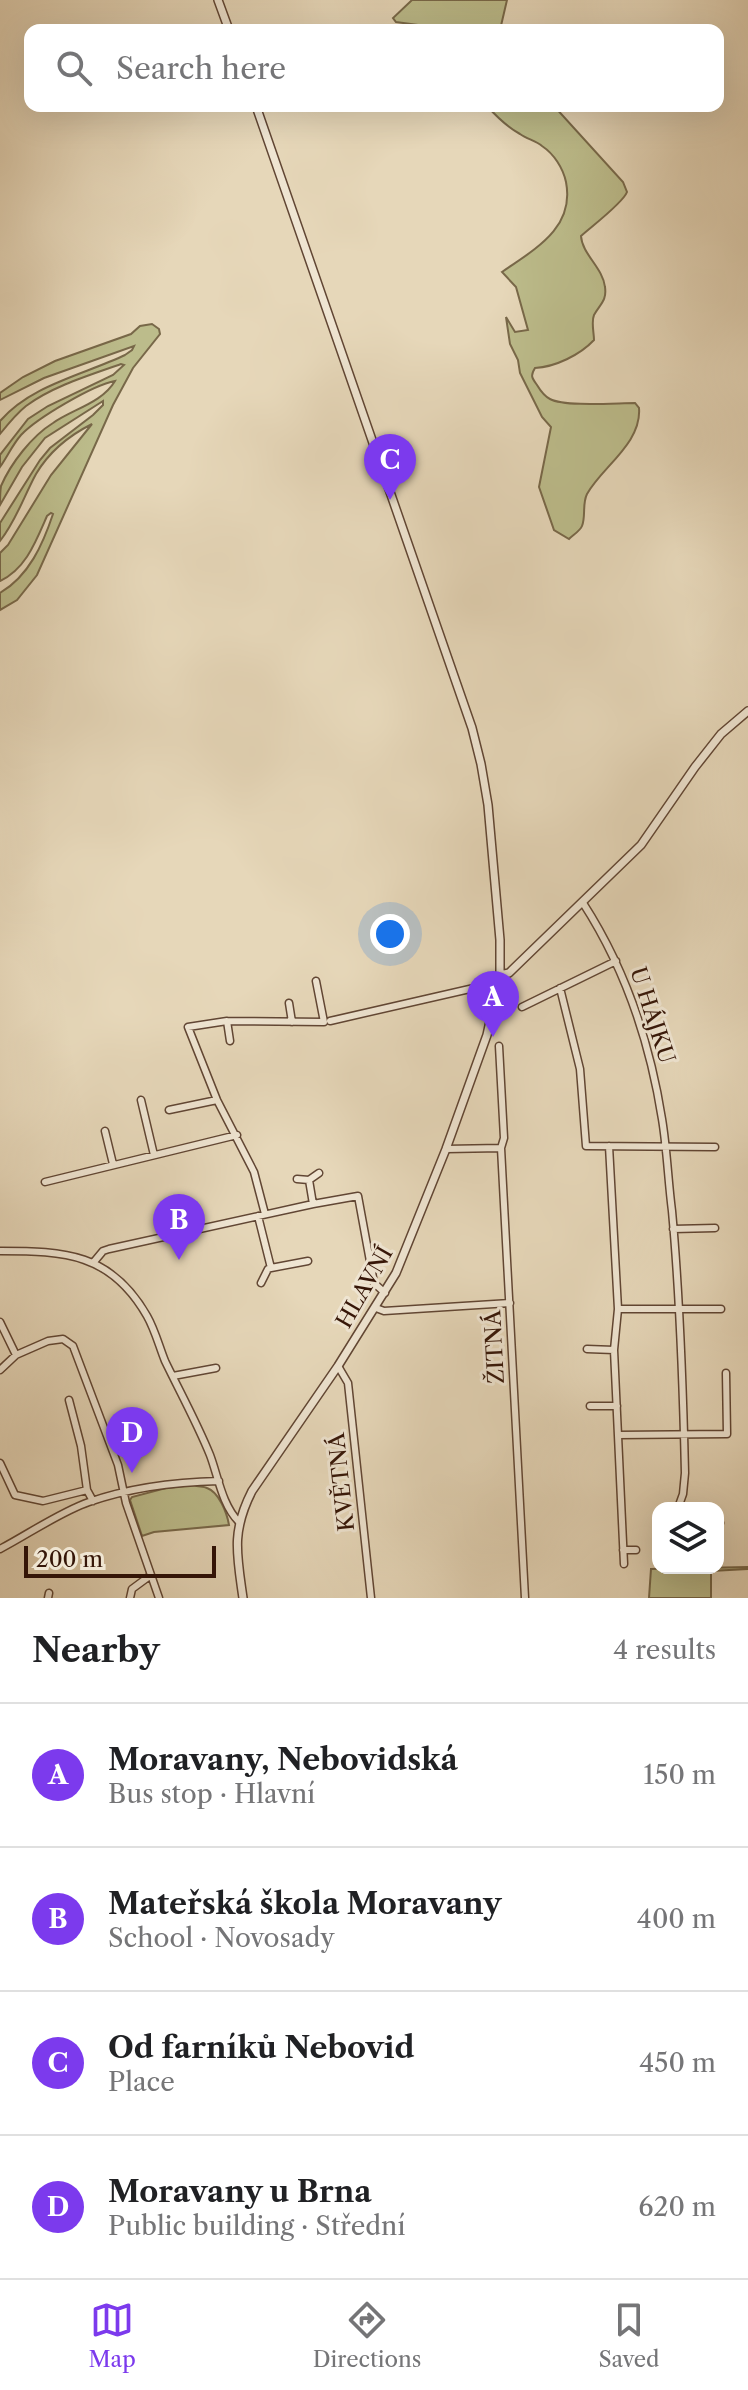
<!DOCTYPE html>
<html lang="en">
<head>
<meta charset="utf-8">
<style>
	:root { --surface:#fff; --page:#f6f6f6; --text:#202124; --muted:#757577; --line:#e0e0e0; --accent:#7c3aed }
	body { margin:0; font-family:"Libre Caslon Text",serif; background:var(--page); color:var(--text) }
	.controls { position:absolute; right:24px; bottom:24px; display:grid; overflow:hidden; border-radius:16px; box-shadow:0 8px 32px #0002 }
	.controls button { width:72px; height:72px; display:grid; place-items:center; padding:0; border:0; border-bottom:2px solid var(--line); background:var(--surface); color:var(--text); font:40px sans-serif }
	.scale { position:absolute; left:24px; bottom:20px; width:192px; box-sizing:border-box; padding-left:8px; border:4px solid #351507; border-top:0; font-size:22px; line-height:28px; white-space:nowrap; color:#351507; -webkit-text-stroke:6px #efe5d2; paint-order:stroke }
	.you { position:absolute; left:390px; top:934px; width:28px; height:28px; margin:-20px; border:6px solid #fff; border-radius:50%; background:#1a73e8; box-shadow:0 0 0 12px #1a73e833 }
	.badge { display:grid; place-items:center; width:52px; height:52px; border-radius:50%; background:var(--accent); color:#fff; font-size:26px; font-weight:700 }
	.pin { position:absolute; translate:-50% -66px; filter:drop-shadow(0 2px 4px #0008) }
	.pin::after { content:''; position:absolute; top:42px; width:28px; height:24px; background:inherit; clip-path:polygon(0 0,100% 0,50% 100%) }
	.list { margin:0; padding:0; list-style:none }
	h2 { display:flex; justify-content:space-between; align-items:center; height:104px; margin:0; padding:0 32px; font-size:34px }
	h2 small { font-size:26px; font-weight:400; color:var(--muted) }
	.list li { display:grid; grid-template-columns:52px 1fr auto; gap:24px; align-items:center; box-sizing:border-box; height:144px; padding:0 32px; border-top:2px solid var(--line) }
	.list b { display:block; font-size:30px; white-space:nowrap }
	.list p { margin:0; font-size:26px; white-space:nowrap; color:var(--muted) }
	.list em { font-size:26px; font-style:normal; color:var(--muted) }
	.icon { flex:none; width:44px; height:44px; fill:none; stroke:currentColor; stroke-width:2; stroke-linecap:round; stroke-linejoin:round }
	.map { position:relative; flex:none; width:748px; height:1598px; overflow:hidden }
	.search { position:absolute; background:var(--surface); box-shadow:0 8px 32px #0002; left:24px; right:24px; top:24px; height:88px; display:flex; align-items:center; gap:20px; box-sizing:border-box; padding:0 28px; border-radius:16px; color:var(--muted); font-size:30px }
	.sheet { height:680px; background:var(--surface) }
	nav { display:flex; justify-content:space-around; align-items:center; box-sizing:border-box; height:112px; border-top:2px solid var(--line); background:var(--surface); font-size:22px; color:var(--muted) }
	nav a { display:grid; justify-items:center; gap:4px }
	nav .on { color:var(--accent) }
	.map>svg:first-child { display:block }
	.green { fill:#bcbc8b; stroke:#786849; stroke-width:2 }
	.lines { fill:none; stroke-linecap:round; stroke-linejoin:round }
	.minor-casing { stroke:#614634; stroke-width:9 }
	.tertiary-casing { stroke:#614634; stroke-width:10 }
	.minor { stroke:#efe5d2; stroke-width:6 }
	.tertiary { stroke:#efe5d2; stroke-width:7 }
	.labels { text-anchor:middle; stroke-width:6; stroke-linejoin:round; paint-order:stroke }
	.street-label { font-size:22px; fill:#351507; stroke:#efe5d2 }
</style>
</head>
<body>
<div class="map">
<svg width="748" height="1598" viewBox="0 0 748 1598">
	<rect width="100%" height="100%" fill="#e6d7b9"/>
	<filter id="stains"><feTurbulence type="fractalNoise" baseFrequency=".0025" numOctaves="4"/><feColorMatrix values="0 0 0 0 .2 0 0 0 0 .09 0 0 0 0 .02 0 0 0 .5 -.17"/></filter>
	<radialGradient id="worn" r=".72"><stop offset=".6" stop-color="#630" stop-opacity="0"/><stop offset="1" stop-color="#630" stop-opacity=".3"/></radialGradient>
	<!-- green -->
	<path class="green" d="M 412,0 L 507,0 L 500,30 L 433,30 L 418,25 L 396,22 L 393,18 Z
		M 487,106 L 554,106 L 623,182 L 627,192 C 623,203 592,226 581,236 C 582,254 603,268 605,287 C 607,301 600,304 594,315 C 591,322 594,333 594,340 C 580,355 555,367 535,368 C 530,376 532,378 537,385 C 540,390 544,396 550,399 C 565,407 616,403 635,403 L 639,408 C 642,443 602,467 587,494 C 582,504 586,516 582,526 C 580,531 573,535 569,539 L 554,530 L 539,487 L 551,427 L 542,417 L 520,373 L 518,360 L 510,344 L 506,317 L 515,332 L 528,330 L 516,287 L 502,272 C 535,249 575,228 566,182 C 563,168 554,154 542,146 C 536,141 527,139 520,134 C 507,127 497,117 487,106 Z
		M 152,324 L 159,329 L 160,334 L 133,368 L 113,405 L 37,575 L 17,600 L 0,610 L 0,593 C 29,576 43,544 53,514 L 51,513 L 47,516 C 36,541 26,569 0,581 L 0,553 L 8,545 L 51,475 L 92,424 C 70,435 49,452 36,474 C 24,496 16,521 0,541 L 0,523 L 40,460 L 50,448 L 93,415 L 103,405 L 103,401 L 45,438 L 22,467 L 0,505 C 0,499 0,492 1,486 C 11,463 32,436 53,423 C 73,409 102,403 115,381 C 93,385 37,418 21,435 C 13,444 7,457 0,467 L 0,455 L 28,419 L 48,406 L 113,375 L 124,365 L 121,364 C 90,375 53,386 26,406 C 16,414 8,424 0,434 L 0,421 C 31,385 83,375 125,355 L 132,350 L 134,346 L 44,378 L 0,400 L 0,393 L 23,377 L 55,361 L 131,334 L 140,326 Z
		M 194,1485 C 198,1487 203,1486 207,1488 C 219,1492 227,1513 229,1525 L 154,1532 L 142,1536 L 130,1500 L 132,1497 L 166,1488 Z
		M 748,1567 L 748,1569 L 711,1571 L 711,1598 L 649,1598 L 651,1569 Z"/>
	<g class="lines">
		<defs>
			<path id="minor" d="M 583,903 C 625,968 650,1043 662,1119 C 667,1149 668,1180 672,1211 C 680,1298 683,1386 685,1473 L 683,1494 L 678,1508
				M 560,988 L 580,1069 L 586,1146 L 715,1147
				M 289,1003 L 292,1022
				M 522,1007 L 616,961
				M 227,1021 L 230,1041
				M 330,1021 L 474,988 L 497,993
				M 499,1046 L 504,1138 L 501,1148
				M 141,1100 L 154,1155
				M 169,1110 L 217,1100
				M 105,1131 L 113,1164
				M 609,1146 L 618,1309 L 614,1350 L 624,1564
				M 446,1149 L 501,1148 L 525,1598
				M 297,1179 L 309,1180 L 313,1204
				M 309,1180 L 319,1173
				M 45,1182 L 237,1135
				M 265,1214 L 254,1172 L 217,1100 L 188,1027 L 227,1021 L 324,1022 L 316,981
				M 258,1216 L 271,1268 L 308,1261
				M 673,1229 L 715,1228
				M 0,1251 C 65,1251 111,1253 147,1316 C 155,1330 159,1346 165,1361 C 180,1392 197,1423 210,1455 C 218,1476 222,1505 239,1522
				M 93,1263 L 103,1251 L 109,1249 L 313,1204 L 358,1196 L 374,1283 L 385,1293
				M 261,1283 L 268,1269 L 271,1268
				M 376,1308 L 384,1311 L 510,1303
				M 618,1309 L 721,1309
				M 0,1322 L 16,1355 L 48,1341 L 63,1339 L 73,1346 L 118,1465 L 126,1503 L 159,1598
				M 587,1349 L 614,1350
				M 338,1366 L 348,1383 L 371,1598
				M 0,1370 L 16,1355
				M 173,1376 L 216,1368
				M 69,1400 L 81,1446 L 87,1490
				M 590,1406 L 617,1406
				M 618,1435 L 727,1434 L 726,1373
				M 0,1463 L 15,1495 L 43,1501 L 87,1490 L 93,1501
				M 718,1523 L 720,1523
				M 0,1549 C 27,1535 60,1512 89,1502 C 129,1488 176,1482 219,1481
				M 623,1550 L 636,1550
				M 48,1598 L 49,1593
				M 130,1598 L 132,1589 L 151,1575"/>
			<path id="tertiary" d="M 218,0 L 229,30
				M 500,975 L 509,973 L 641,845 L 695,767 L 721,734 L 748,711
				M 243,1598 C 237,1555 231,1532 252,1491 L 338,1366 L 396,1273 L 446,1149 L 487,1035 L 500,975 L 500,940 L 488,805 L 481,764 L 472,728 L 256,106"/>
		</defs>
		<!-- minor casing -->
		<use href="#minor" class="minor-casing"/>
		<!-- tertiary casing -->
		<use href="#tertiary" class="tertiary-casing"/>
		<!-- minor -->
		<use href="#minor" class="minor"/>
		<!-- tertiary -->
		<use href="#tertiary" class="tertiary"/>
	</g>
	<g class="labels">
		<!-- street labels -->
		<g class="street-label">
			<text transform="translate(653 1015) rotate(72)" y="8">U HÁJKU</text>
			<text transform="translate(364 1287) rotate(-60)" y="8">HLAVNÍ</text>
			<text transform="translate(494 1347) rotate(-93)" y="8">ŽITNÁ</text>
			<text transform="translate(341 1482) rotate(-96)" y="8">KVĚTNÁ</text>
		</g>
	</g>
	<rect width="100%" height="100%" filter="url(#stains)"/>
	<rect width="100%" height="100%" fill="url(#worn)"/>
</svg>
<div class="controls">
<button><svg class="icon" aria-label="layers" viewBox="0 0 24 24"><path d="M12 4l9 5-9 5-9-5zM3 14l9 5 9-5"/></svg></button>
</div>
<div class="scale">200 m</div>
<div class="you"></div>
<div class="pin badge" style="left:493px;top:1037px">A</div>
<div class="pin badge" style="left:179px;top:1260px">B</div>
<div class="pin badge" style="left:390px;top:500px">C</div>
<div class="pin badge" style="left:132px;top:1473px">D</div>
<div class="search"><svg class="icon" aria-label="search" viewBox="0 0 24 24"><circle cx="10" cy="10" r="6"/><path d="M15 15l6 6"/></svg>Search here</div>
</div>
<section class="sheet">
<h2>Nearby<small>4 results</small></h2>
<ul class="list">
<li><span class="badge">A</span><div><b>Moravany, Nebovidská</b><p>Bus stop · Hlavní</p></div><em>150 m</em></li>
<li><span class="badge">B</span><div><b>Mateřská škola Moravany</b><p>School · Novosady</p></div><em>400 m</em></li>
<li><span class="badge">C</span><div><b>Od farníků Nebovid</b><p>Place</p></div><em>450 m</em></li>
<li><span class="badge">D</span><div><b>Moravany u Brna</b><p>Public building · Střední</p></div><em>620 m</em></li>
</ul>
</section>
<nav>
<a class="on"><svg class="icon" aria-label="map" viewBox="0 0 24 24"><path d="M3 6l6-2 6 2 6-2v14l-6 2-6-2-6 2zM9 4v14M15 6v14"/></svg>Map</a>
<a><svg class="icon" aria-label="directions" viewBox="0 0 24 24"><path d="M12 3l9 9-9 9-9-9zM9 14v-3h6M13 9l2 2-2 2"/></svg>Directions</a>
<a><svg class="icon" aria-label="saved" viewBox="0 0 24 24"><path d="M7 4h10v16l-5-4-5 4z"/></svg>Saved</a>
</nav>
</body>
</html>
